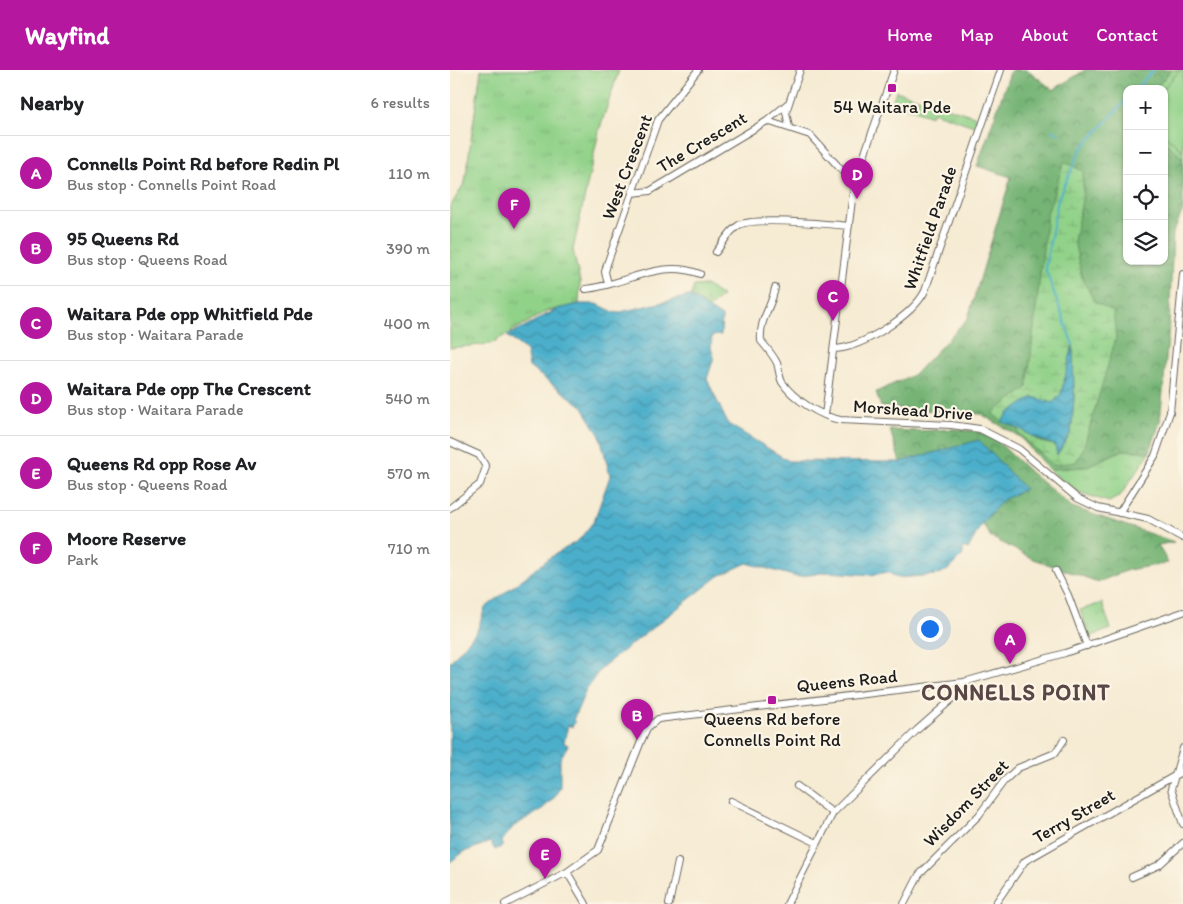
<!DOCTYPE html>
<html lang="en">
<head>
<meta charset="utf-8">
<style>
	:root { --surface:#fff; --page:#f6f6f6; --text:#202124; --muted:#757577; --line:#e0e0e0; --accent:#b5179e }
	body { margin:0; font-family:Itim,sans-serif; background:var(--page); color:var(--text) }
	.controls { position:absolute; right:15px; top:15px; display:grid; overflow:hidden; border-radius:10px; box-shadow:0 1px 4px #0004 }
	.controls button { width:45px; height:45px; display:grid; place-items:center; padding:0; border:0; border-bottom:1px solid var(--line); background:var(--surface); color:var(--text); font:25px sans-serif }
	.you { position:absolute; left:479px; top:558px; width:18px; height:18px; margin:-12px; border:4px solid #fff; border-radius:50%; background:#1a73e8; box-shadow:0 0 0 8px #1a73e833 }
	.badge { display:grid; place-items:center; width:32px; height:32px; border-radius:50%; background:var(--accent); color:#fff; font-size:16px; font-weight:700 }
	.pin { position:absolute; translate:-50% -41px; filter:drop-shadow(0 1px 2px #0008) }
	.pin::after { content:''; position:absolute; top:26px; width:18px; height:15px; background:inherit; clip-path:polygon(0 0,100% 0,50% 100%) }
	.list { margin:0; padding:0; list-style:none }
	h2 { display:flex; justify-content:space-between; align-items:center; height:65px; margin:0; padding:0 20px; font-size:21px }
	h2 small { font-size:16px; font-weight:400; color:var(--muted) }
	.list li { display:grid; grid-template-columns:32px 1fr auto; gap:15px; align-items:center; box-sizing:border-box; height:75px; padding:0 20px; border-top:1px solid var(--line) }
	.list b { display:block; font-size:19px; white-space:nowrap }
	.list p { margin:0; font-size:16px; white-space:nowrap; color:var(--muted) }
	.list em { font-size:16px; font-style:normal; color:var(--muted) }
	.icon { flex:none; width:28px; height:28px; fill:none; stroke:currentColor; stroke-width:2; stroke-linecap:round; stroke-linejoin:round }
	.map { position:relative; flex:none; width:733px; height:834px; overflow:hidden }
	header { display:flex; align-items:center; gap:30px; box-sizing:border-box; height:70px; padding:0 25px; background:var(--accent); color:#fff }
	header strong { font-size:24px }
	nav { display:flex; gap:28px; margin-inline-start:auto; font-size:18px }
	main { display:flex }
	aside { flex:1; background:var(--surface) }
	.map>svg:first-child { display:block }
	.forest { fill:url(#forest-crowns); stroke:#486848 }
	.wetland { fill:url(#wetland-marsh); stroke:#567752 }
	.park { fill:url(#park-tufts); stroke:#567752 }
	.pitch { fill:#91d289; stroke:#567752 }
	.water { fill:url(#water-waves); stroke:#346674 }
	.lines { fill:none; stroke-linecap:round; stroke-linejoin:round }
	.stream { stroke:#4cafcb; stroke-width:2 }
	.minor-casing { stroke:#68645c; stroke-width:8 }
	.minor { stroke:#fff; stroke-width:6 }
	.poi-dot { fill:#b5179e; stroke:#fcf5e5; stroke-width:2 }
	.labels { text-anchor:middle; stroke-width:4.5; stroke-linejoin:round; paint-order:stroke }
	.poi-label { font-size:18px; fill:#1c1c1c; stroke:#fcf5e5 }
	.street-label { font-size:18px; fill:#1c1c1c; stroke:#fcf5e5 }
	.district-label { font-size:22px; font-weight:bold; letter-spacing:1px; fill:#584746; stroke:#fcf5e5 }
</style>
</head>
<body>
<header>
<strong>Wayfind</strong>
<nav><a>Home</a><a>Map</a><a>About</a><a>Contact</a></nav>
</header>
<main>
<aside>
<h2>Nearby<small>6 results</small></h2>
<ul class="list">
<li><span class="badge">A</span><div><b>Connells Point Rd before Redin Pl</b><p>Bus stop · Connells Point Road</p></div><em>110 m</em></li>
<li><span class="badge">B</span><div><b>95 Queens Rd</b><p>Bus stop · Queens Road</p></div><em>390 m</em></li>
<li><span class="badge">C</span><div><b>Waitara Pde opp Whitfield Pde</b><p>Bus stop · Waitara Parade</p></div><em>400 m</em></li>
<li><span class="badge">D</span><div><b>Waitara Pde opp The Crescent</b><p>Bus stop · Waitara Parade</p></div><em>540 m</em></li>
<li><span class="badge">E</span><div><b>Queens Rd opp Rose Av</b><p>Bus stop · Queens Road</p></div><em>570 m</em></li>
<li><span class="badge">F</span><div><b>Moore Reserve</b><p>Park</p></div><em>710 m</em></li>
</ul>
</aside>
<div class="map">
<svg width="733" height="834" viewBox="0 0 733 834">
	<defs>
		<pattern id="forest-crowns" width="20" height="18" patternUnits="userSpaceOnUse" patternTransform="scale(1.25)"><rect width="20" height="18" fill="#74b475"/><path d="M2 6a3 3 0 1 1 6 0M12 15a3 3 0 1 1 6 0" fill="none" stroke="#5e925f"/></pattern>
		<pattern id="wetland-marsh" width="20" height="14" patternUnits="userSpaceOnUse" patternTransform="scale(1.25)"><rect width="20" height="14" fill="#91d289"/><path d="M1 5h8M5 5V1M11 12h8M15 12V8" fill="none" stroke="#7cb476"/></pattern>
		<pattern id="park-tufts" width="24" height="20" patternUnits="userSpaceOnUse" patternTransform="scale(1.25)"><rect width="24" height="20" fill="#91d289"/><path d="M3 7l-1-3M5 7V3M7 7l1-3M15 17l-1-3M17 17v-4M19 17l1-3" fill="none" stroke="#7cb476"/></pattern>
		<pattern id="water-waves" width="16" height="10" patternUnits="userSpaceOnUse" patternTransform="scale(1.25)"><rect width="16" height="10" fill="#4cafcb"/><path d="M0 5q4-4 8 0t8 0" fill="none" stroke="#3e8ea4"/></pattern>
	</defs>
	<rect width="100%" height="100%" fill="#fcf5e5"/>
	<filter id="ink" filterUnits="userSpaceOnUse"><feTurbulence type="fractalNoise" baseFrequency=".02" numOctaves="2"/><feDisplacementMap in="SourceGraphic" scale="10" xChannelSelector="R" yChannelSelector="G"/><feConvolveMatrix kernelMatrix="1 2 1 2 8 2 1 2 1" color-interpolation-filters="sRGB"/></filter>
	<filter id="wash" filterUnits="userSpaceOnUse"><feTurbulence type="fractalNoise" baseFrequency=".0096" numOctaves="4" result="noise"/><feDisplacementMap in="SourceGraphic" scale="20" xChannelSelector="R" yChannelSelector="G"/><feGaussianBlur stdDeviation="1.12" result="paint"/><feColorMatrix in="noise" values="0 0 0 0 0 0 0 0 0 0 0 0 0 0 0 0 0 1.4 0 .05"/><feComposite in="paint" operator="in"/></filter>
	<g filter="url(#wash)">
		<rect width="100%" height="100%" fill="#f6ebd3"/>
		<!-- forest -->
		<path class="forest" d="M 561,0 L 578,0 L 603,20 L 635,0 L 721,0 L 705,19 L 677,19 L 677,191 L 714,191 L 714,71 L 733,89 L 733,140 L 723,163 L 719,258 L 710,352 L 700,382 L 673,380 L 635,397 L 603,399 L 601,402 L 570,367 L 531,344 L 431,337 L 426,322 L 465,304 L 518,248 L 561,107 L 527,96 Z
			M 505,359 L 531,362 L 547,371 L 581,403 L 622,437 L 724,472 L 708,475 L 718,493 L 678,500 L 648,512 L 583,489 L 541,467 L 532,453 L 553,430 L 574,419 L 529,371 L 450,392 L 440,360 L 467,361 Z"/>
		<!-- wetland -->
		<path class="wetland" d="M 614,92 L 633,101 L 633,126 L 624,170 L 632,208 L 645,232 L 663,241 L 666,268 L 633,379 L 626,392 L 603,395 L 568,363 L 568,357 L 590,372 L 605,375 L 607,385 L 621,362 L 624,328 L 623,277 L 611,324 L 603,333 L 558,343 L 552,352 L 542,343 L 577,318 L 597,144 Z
			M 256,215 L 272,226 L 258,239 L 249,230 L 240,226 L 244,216 Z"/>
		<!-- park -->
		<path class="park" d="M 31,0 L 169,0 L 149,61 L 123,180 L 130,212 L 129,234 L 97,241 L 40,274 L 0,278 L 0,137 L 15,112 Z
			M 721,0 L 733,0 L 733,89 L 714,71 L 714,19 L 705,19 Z
			M 446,21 L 527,47 L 524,56 L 483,42 L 481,46 L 442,32 Z
			M 673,380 L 700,382 L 670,426 L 659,432 L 628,422 L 601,402 L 603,399 L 635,397 Z
			M 652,533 L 661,559 L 639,567 L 630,540 Z"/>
		<!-- pitch -->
		<path class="pitch" d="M 730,0 L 733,0 L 733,81 L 714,64 L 713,19 Z"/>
		<!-- water -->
		<path class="water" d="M 240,226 L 272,247 L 271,265 L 262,266 L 261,278 L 264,287 L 257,309 L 278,354 L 339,391 L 450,392 L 529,370 L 575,419 L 553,430 L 532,453 L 518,479 L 513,477 L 513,485 L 498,500 L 485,505 L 448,508 L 437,502 L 423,505 L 377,502 L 347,507 L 297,493 L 269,506 L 152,597 L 137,618 L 123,650 L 125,652 L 122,657 L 118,655 L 114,673 L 118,675 L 110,689 L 110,717 L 104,728 L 90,741 L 64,756 L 51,772 L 53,776 L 45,780 L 40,772 L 14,782 L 0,792 L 0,592 L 27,561 L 35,538 L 101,487 L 129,470 L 144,451 L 160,406 L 150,366 L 132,336 L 79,297 L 76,280 L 57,266 L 107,239 L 129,234 L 147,234 L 166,243 Z
			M 623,274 L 624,328 L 621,362 L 607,385 L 605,375 C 584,370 573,358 552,352 L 558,343 L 583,327 L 603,333 L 611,324 Z"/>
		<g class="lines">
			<!-- stream -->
			<path class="stream" d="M 686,19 L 703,0
				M 602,60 L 609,64
				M 623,275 L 595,198 L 608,129 L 631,79 L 677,29"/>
		</g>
	</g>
	<g filter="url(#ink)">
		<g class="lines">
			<defs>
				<path id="minor" d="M 317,51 L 337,34
					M 339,57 L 336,42 L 350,0
					M 182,123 L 200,121 L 317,51 L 360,65 L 404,114
					M 266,182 C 273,173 279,161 289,155 C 304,147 378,154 399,156
					M 158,214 L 155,202 L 157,194 L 208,50 L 248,0
					M 325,218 C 321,239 309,249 311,271 C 317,278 323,285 327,293 C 329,299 329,306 332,312 C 343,329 370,346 390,350 L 501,355 L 530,359 L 569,379 L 627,428 L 648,438 L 698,449 L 733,468
					M 136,219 C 175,215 210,188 250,204
					M 384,279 C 412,278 463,245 475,221 L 551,0
					M 375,345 L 404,114 L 444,0
					M 0,372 L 29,385 L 36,397 L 30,414 L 0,438
					M 669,443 L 705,386 L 720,342 L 733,204
					M 606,501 L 618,525 L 637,576
					M 733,678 L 721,719 L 733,754
					M 347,716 L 383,743
					M 281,731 L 367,773
					M 117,802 L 136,834
					M 682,807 L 709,795 L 733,773
					M 55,834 L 117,802 L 148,780 L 192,669 L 197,658 L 208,649 L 514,612 L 615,583 L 733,542
					M 219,834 L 228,792
					M 337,834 L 383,743 L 467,660 L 509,623 L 514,612
					M 454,834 L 469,805 L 529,745 L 554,711 L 568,698 L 605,683 L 614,670
					M 545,834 L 575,791 L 733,701"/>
			</defs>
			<!-- minor casing -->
			<use href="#minor" class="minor-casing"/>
			<!-- minor -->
			<use href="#minor" class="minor"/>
		</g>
	</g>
	<!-- markers -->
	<g class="poi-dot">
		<rect x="437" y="13" width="10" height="10" rx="2.5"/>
		<rect x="317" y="625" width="10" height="10" rx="2.5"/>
	</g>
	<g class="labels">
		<!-- poi labels -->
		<g class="poi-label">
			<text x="442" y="43">54 Waitara Pde</text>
			<text x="322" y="655">Queens Rd before<tspan x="322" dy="21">Connells Point Rd</tspan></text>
		</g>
		<!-- street labels -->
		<g class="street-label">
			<text transform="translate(252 72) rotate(-31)" y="6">The Crescent</text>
			<text transform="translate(177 97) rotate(-69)" y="6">West Crescent</text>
			<text transform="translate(480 158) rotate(-71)" y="6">Whitfield Parade</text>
			<text transform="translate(463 340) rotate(4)" y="6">Morshead Drive</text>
			<text transform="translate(397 611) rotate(-6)" y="6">Queens Road</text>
			<text transform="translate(516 733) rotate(-46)" y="6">Wisdom Street</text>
			<text transform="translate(624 746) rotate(-30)" y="6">Terry Street</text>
		</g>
		<!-- district labels -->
		<g class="district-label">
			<text x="566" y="630">CONNELLS POINT</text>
		</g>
	</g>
</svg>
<div class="controls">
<button>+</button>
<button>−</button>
<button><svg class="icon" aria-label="locate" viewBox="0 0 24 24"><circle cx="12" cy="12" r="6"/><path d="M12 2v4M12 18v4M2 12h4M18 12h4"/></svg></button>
<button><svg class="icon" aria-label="layers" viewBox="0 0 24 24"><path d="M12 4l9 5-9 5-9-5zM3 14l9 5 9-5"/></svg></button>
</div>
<div class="you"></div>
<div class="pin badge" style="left:560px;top:594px">A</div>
<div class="pin badge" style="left:187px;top:670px">B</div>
<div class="pin badge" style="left:383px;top:251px">C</div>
<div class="pin badge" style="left:407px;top:129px">D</div>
<div class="pin badge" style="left:95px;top:809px">E</div>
<div class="pin badge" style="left:64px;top:159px">F</div>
</div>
</main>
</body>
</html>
